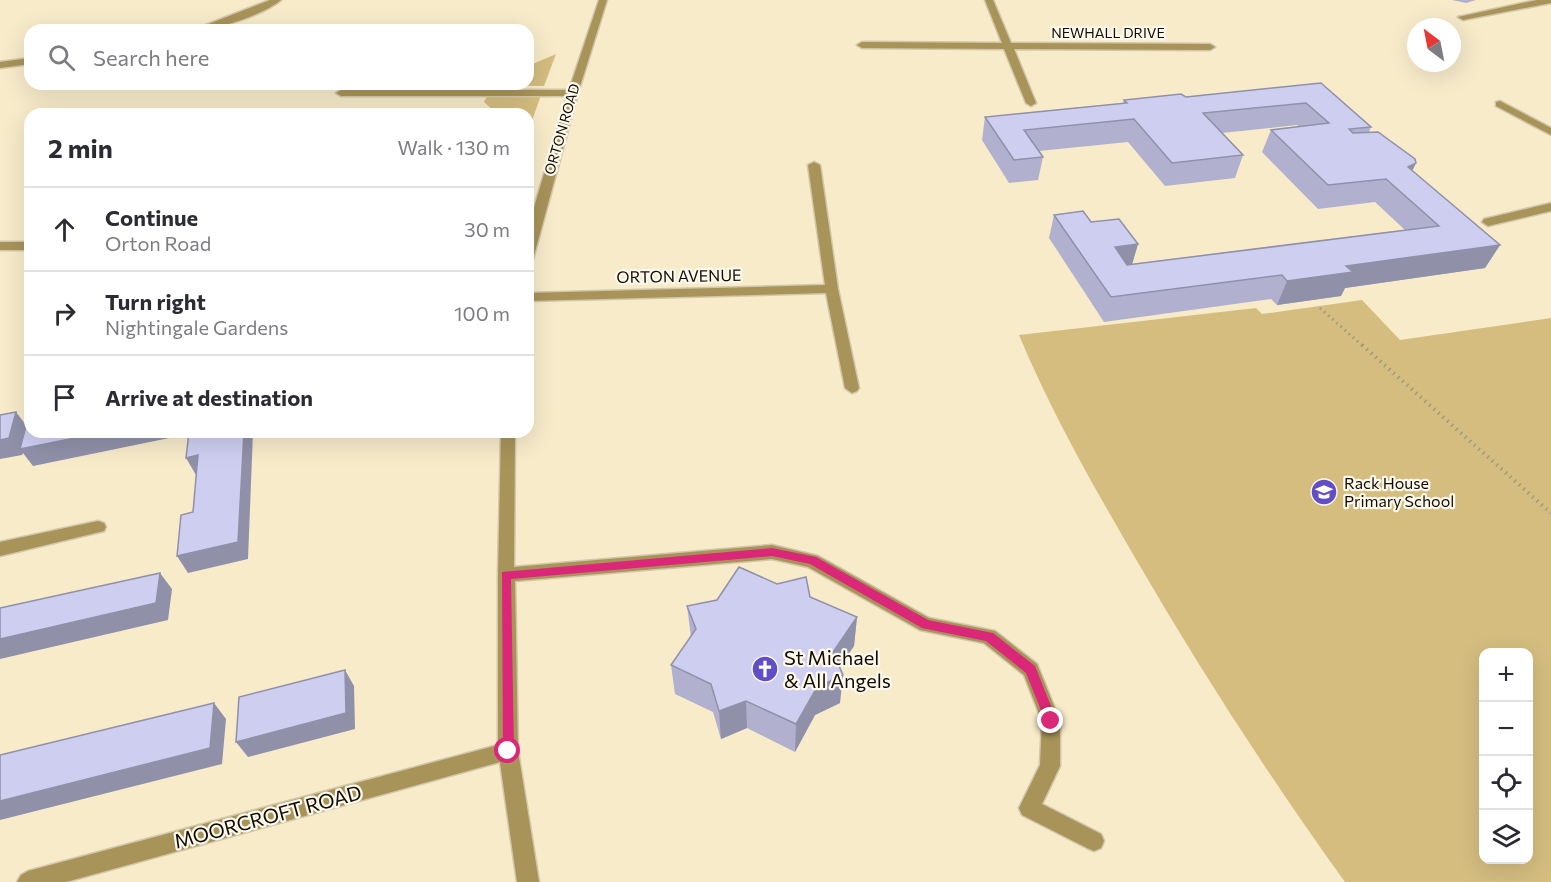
<!DOCTYPE html>
<html lang="en">
<head>
<meta charset="utf-8">
<style>
	:root { --surface:#fff; --page:#f2f2f3; --text:#2b2b33; --muted:#7c7c81; --line:#e1e1e2 }
	body { margin:0; font-family:Commissioner,sans-serif; background:var(--page); color:var(--text) }
	.controls { position:absolute; right:18px; bottom:18px; display:grid; overflow:hidden; border-radius:12px; box-shadow:0 6px 24px #0002 }
	.controls button { width:54px; height:54px; display:grid; place-items:center; padding:0; border:0; border-bottom:2px solid var(--line); background:var(--surface); color:var(--text); font:30px sans-serif }
	.compass { position:absolute; left:1407px; top:18px; width:54px; height:54px; border-radius:50%; background:var(--surface); box-shadow:0 6px 24px #0002; rotate:328deg }
	.stop { position:absolute; width:18px; height:18px; margin:-14px; border:4px solid #db2777; border-radius:50%; background:#fff }
	.stop.end { background:#db2777; border-color:#fff; box-shadow:0 2px 6px #0008 }
	.list { margin:0; padding:0; list-style:none }
	h2 { display:flex; justify-content:space-between; align-items:center; height:78px; margin:0; padding:0 24px; font-size:26px }
	h2 small { font-size:20px; font-weight:400; color:var(--muted) }
	.list li { display:grid; grid-template-columns:39px 1fr auto; gap:18px; align-items:center; box-sizing:border-box; height:84px; padding:0 24px; border-top:2px solid var(--line) }
	.list b { display:block; font-size:22px; white-space:nowrap }
	.list p { margin:0; font-size:20px; white-space:nowrap; color:var(--muted) }
	.list em { font-size:20px; font-style:normal; color:var(--muted) }
	.icon { flex:none; width:33px; height:33px; fill:none; stroke:currentColor; stroke-width:2; stroke-linecap:round; stroke-linejoin:round }
	.map { position:relative; flex:none; width:1551px; height:882px; overflow:hidden }
	.search { position:absolute; background:var(--surface); box-shadow:0 6px 24px #0002; left:24px; top:24px; width:510px; height:66px; display:flex; align-items:center; gap:15px; box-sizing:border-box; padding:0 21px; border-radius:18px; color:var(--muted); font-size:22px }
	.panel { position:absolute; background:var(--surface); box-shadow:0 6px 24px #0002; left:24px; top:108px; width:510px; height:330px; border-radius:18px }
	.map>svg:first-child { display:block }
	.green { fill:#d4bd7f; fill-rule:evenodd }
	.lines { fill:none; stroke-linecap:round; stroke-linejoin:round }
	.minor-casing { stroke:#d2c7aa; stroke-width:3 }
	.path-far1 { stroke:#a29981; stroke-width:3; stroke-dasharray:1.5 4; stroke-linecap:butt }
	.path { stroke:#a29981; stroke-width:4; stroke-dasharray:1.5 4.5; stroke-linecap:butt }
	.minor { fill:#a89359; fill-rule:evenodd }
	.wall { fill:#b1b1cf }
	.shaded-wall { fill:#9090a9 }
	.building { fill:#cecef1; stroke:#9090a9; stroke-width:1.5 }
	.route { fill:#db2777 }
	.labels { text-anchor:middle; stroke-width:4.5; stroke-linejoin:round; paint-order:stroke }
	.far-street-label { font-size:14px; fill:#100c03; stroke:#fef9ec }
	.street-label { font-size:16px; fill:#100c03; stroke:#fef9ec }
	.poi-label { font-size:16px; fill:#100c03; stroke:#fef9ec; text-anchor:start }
	.near-poi-label { font-size:20px; fill:#100c03; stroke:#fef9ec; text-anchor:start }
	.near-street-label { font-size:20px; fill:#100c03; stroke:#fef9ec }
</style>
</head>
<body>
<div class="map">
<svg width="1551" height="882" viewBox="0 0 1551 882">
	<rect width="100%" height="100%" fill="#f7ebca"/>
	<!-- green -->
	<path class="green" d="M 556,54 L 544,86 L 485,85 L 528,84 L 528,66 Z
		M 488,94 L 541,95 L 528,132 L 528,114 L 497,114 L 484,102 Z
		M 1362,300 L 1400,340 L 1551,318 L 1551,882 L 1345,882 C 1270,778 1201,671 1137,561 C 1094,487 1052,414 1019,335 L 1256,308 L 1262,314 ZM 1528,652 L 1528,860 L 1484,860 L 1484,652 Z"/>
	<g class="lines">
		<defs>
			<path id="minor" d="M 270,0 L 281,0 C 263,15 217,30 193,30 Z
				M 599,0 L 607,0 L 578,93 L 532,263 L 528,264 L 528,228 L 567,96 L 341,96 L 336,93 L 341,90 L 569,90 Z
				M 985,0 L 993,0 L 1011,43 L 1210,44 L 1215,47 L 1210,50 L 1014,49 L 1036,103 L 1031,106 L 1026,103 L 1004,49 L 862,48 L 857,45 L 862,42 L 1002,43 Z
				M 1537,0 L 1551,0 L 1551,3 L 1463,20 L 1458,17 Z
				M 30,58 L 30,64 L 0,68 L 0,62 Z
				M 1500,101 L 1551,128 L 1551,135 L 1496,106 L 1496,102 Z
				M 814,162 L 820,165 L 838,289 L 859,388 L 857,391 L 852,393 L 845,388 L 826,293 L 528,301 L 528,293 L 825,285 L 808,165 Z
				M 1551,203 L 1551,211 L 1488,226 L 1482,222 L 1484,219 Z
				M 0,242 L 30,242 L 30,250 L 0,250 Z
				M 501,432 L 515,432 L 514,567 L 772,545 L 818,556 L 929,618 L 995,631 L 1037,664 L 1060,721 L 1060,766 L 1042,804 L 1101,834 L 1104,841 L 1101,848 L 1094,851 L 1087,848 L 1022,815 L 1019,808 L 1040,765 L 1042,721 L 1024,675 L 984,643 L 920,630 L 808,567 L 772,559 L 515,581 L 518,751 L 539,882 L 517,882 L 500,762 L 66,882 L 17,882 L 21,875 L 28,871 L 498,745 L 498,575 Z
				M 98,521 L 104,523 L 106,527 L 104,531 L 0,556 L 0,542 Z"/>
		</defs>
		<!-- minor casing -->
		<use href="#minor" class="minor-casing"/>
		<!-- path-far1 -->
		<path class="path-far1" d="M 1320,308 L 1364,347"/>
		<!-- path -->
		<path class="path" d="M 1362,345 L 1551,513"/>
		<!-- minor -->
		<use href="#minor" class="minor"/>
	</g>
	<!-- wall -->
	<path class="wall" d="M 1452,0 L 1476,0 L 1466,3 Z
		M 1321,83 L 1371,127 L 1369,132 L 1412,171 L 1500,245 L 1485,268 L 1345,288 L 1341,296 L 1277,305 L 1271,299 L 1104,322 L 1049,238 L 1054,215 L 1091,222 L 1138,244 L 1132,264 L 1405,230 L 1375,202 L 1318,209 L 1262,152 L 1271,130 L 1299,127 L 1297,125 L 1222,133 L 1243,155 L 1235,178 L 1165,186 L 1128,142 L 1039,151 L 1043,157 L 1038,180 L 1009,183 L 982,140 L 985,117 L 1123,103 L 1124,100 L 1186,97 Z
		M 810,597 L 857,617 L 854,646 L 839,667 L 840,703 L 815,715 L 795,752 L 747,728 L 721,739 L 713,712 L 675,694 L 671,665 L 691,637 L 687,606 Z"/>
	<!-- shaded-wall -->
	<path class="shaded-wall" d="M 1416,163 L 1405,186 L 1408,167 Z
		M 1138,244 L 1131,268 L 1108,271 L 1115,247 Z
		M 1500,245 L 1485,268 L 1345,288 L 1341,296 L 1277,305 L 1287,281 L 1346,266 Z
		M 16,412 L 29,429 L 105,432 L 179,432 L 179,436 L 33,466 L 23,453 L 22,455 L 0,459 L 0,440 Z
		M 244,432 L 253,432 L 248,559 L 188,573 L 177,556 Z
		M 198,455 L 196,475 L 186,458 Z
		M 160,573 L 172,589 L 168,620 L 0,659 L 0,639 Z
		M 857,617 L 854,646 L 831,680 L 833,652 Z
		M 345,670 L 354,686 L 355,729 L 248,757 L 236,742 Z
		M 843,675 L 840,703 L 815,715 L 795,752 L 796,724 L 817,687 Z
		M 746,701 L 747,728 L 721,739 L 719,711 Z
		M 214,703 L 226,719 L 222,764 L 0,820 L 0,801 Z"/>
	<!-- building -->
	<path class="building" d="M 1321,83 L 1371,127 L 1349,129 L 1353,133 L 1378,132 L 1415,159 L 1416,163 L 1408,167 L 1500,245 L 1346,266 L 1353,272 L 1287,281 L 1282,275 L 1111,297 L 1054,215 L 1083,211 L 1091,222 L 1119,219 L 1138,244 L 1115,247 L 1127,265 L 1439,226 L 1386,179 L 1328,185 L 1271,130 L 1329,123 L 1306,103 L 1203,113 L 1243,155 L 1172,163 L 1134,119 L 1024,130 L 1043,157 L 1014,160 L 985,117 L 1127,103 L 1124,100 L 1181,94 L 1186,97 Z
		M 16,412 L 9,438 L 0,440 L 0,415 Z
		M 30,421 L 30,432 L 105,432 L 20,449 L 27,422 Z
		M 189,432 L 244,432 L 238,542 L 177,556 L 181,515 L 193,512 L 198,455 L 186,458 Z
		M 739,567 L 777,584 L 806,577 L 810,597 L 857,617 L 833,652 L 843,675 L 817,687 L 796,724 L 746,701 L 719,711 L 711,684 L 671,665 L 696,629 L 687,606 L 717,600 Z
		M 160,573 L 156,603 L 0,639 L 0,608 Z
		M 345,670 L 346,713 L 236,742 L 239,697 Z
		M 214,703 L 210,748 L 0,801 L 0,755 Z"/>
	<!-- route -->
	<path class="route" d="M 772,548 L 816,557 L 928,620 L 993,633 L 1035,666 L 1057,721 L 1055,725 L 1047,725 L 1026,673 L 986,641 L 922,628 L 810,564 L 772,556 L 511,579 L 514,751 L 508,757 L 503,755 L 502,572 Z"/>
	<!-- icons -->
	<defs>
		<symbol id="school-disc" viewBox="-11 -11 22 22"><circle r="9.5" fill="#614dc6" stroke="#fef9ec"/><path d="M0-5L7-2L0 1L-7-2ZM-4 1L0 2.5L4 1V4Q0 6-4 4Z" fill="#fff"/></symbol>
		<symbol id="church-disc" viewBox="-11 -11 22 22"><circle r="9.5" fill="#614dc6" stroke="#fef9ec"/><path d="M-1.2-6h2.4v3.5h3.3v2.4h-3.3V6h-2.4V-.1h-3.3v-2.4h3.3Z" fill="#fff"/></symbol>
	</defs>
	<g fill-rule="evenodd">
		<use href="#school-disc" x="1309" y="477" width="30" height="30"/>
		<use href="#church-disc" x="750" y="654" width="30" height="30"/>
	</g>
	<g class="labels">
		<!-- far-street labels -->
		<g class="far-street-label">
			<text x="1108" y="38">NEWHALL DRIVE</text>
			<text transform="translate(562 129) rotate(-74)" y="5">ORTON ROAD</text>
		</g>
		<!-- street labels -->
		<g class="street-label">
			<text transform="translate(679 276) rotate(-1)" y="6">ORTON AVENUE</text>
		</g>
		<!-- poi labels -->
		<g class="poi-label">
			<text x="1344" y="489">Rack House<tspan x="1344" dy="18">Primary School</tspan></text>
		</g>
		<!-- near-poi labels -->
		<g class="near-poi-label">
			<text x="784" y="665">St Michael<tspan x="784" dy="23">&amp; All Angels</tspan></text>
		</g>
		<!-- near-street labels -->
		<g class="near-street-label">
			<text transform="translate(268 817) rotate(-15)" y="7">MOORCROFT ROAD</text>
		</g>
	</g>
</svg>
<div class="controls">
<button>+</button>
<button>−</button>
<button><svg class="icon" aria-label="locate" viewBox="0 0 24 24"><circle cx="12" cy="12" r="6"/><path d="M12 2v4M12 18v4M2 12h4M18 12h4"/></svg></button>
<button><svg class="icon" aria-label="layers" viewBox="0 0 24 24"><path d="M12 4l9 5-9 5-9-5zM3 14l9 5 9-5"/></svg></button>
</div>
<svg class="compass" viewBox="-18 -18 36 36"><path d="M0-13l5 13h-10z" fill="#e53935"/><path d="M0 13l5-13h-10z" fill="#7c7c81"/></svg>
<div class="stop" style="left:508px;top:751px"></div>
<div class="stop end" style="left:1051px;top:721px"></div>
<div class="search"><svg class="icon" aria-label="search" viewBox="0 0 24 24"><circle cx="10" cy="10" r="6"/><path d="M15 15l6 6"/></svg>Search here</div>
<section class="panel">
<h2>2 min<small>Walk · 130 m</small></h2>
<ul class="list">
<li><svg class="icon" aria-label="ahead" viewBox="0 0 24 24"><path d="M12 20V5M6 11l6-6 6 6"/></svg><div><b>Continue</b><p>Orton Road</p></div><em>30 m</em></li>
<li><svg class="icon" aria-label="right" viewBox="0 0 24 24"><path d="M7 20v-9h11M14 6l5 5-5 5"/></svg><div><b>Turn right</b><p>Nightingale Gardens</p></div><em>100 m</em></li>
<li><svg class="icon" aria-label="arrive" viewBox="0 0 24 24"><path d="M6 21V4h12l-3 4 3 4H6"/></svg><div><b>Arrive at destination</b></div></li>
</ul>
</section>
</div>
</body>
</html>
